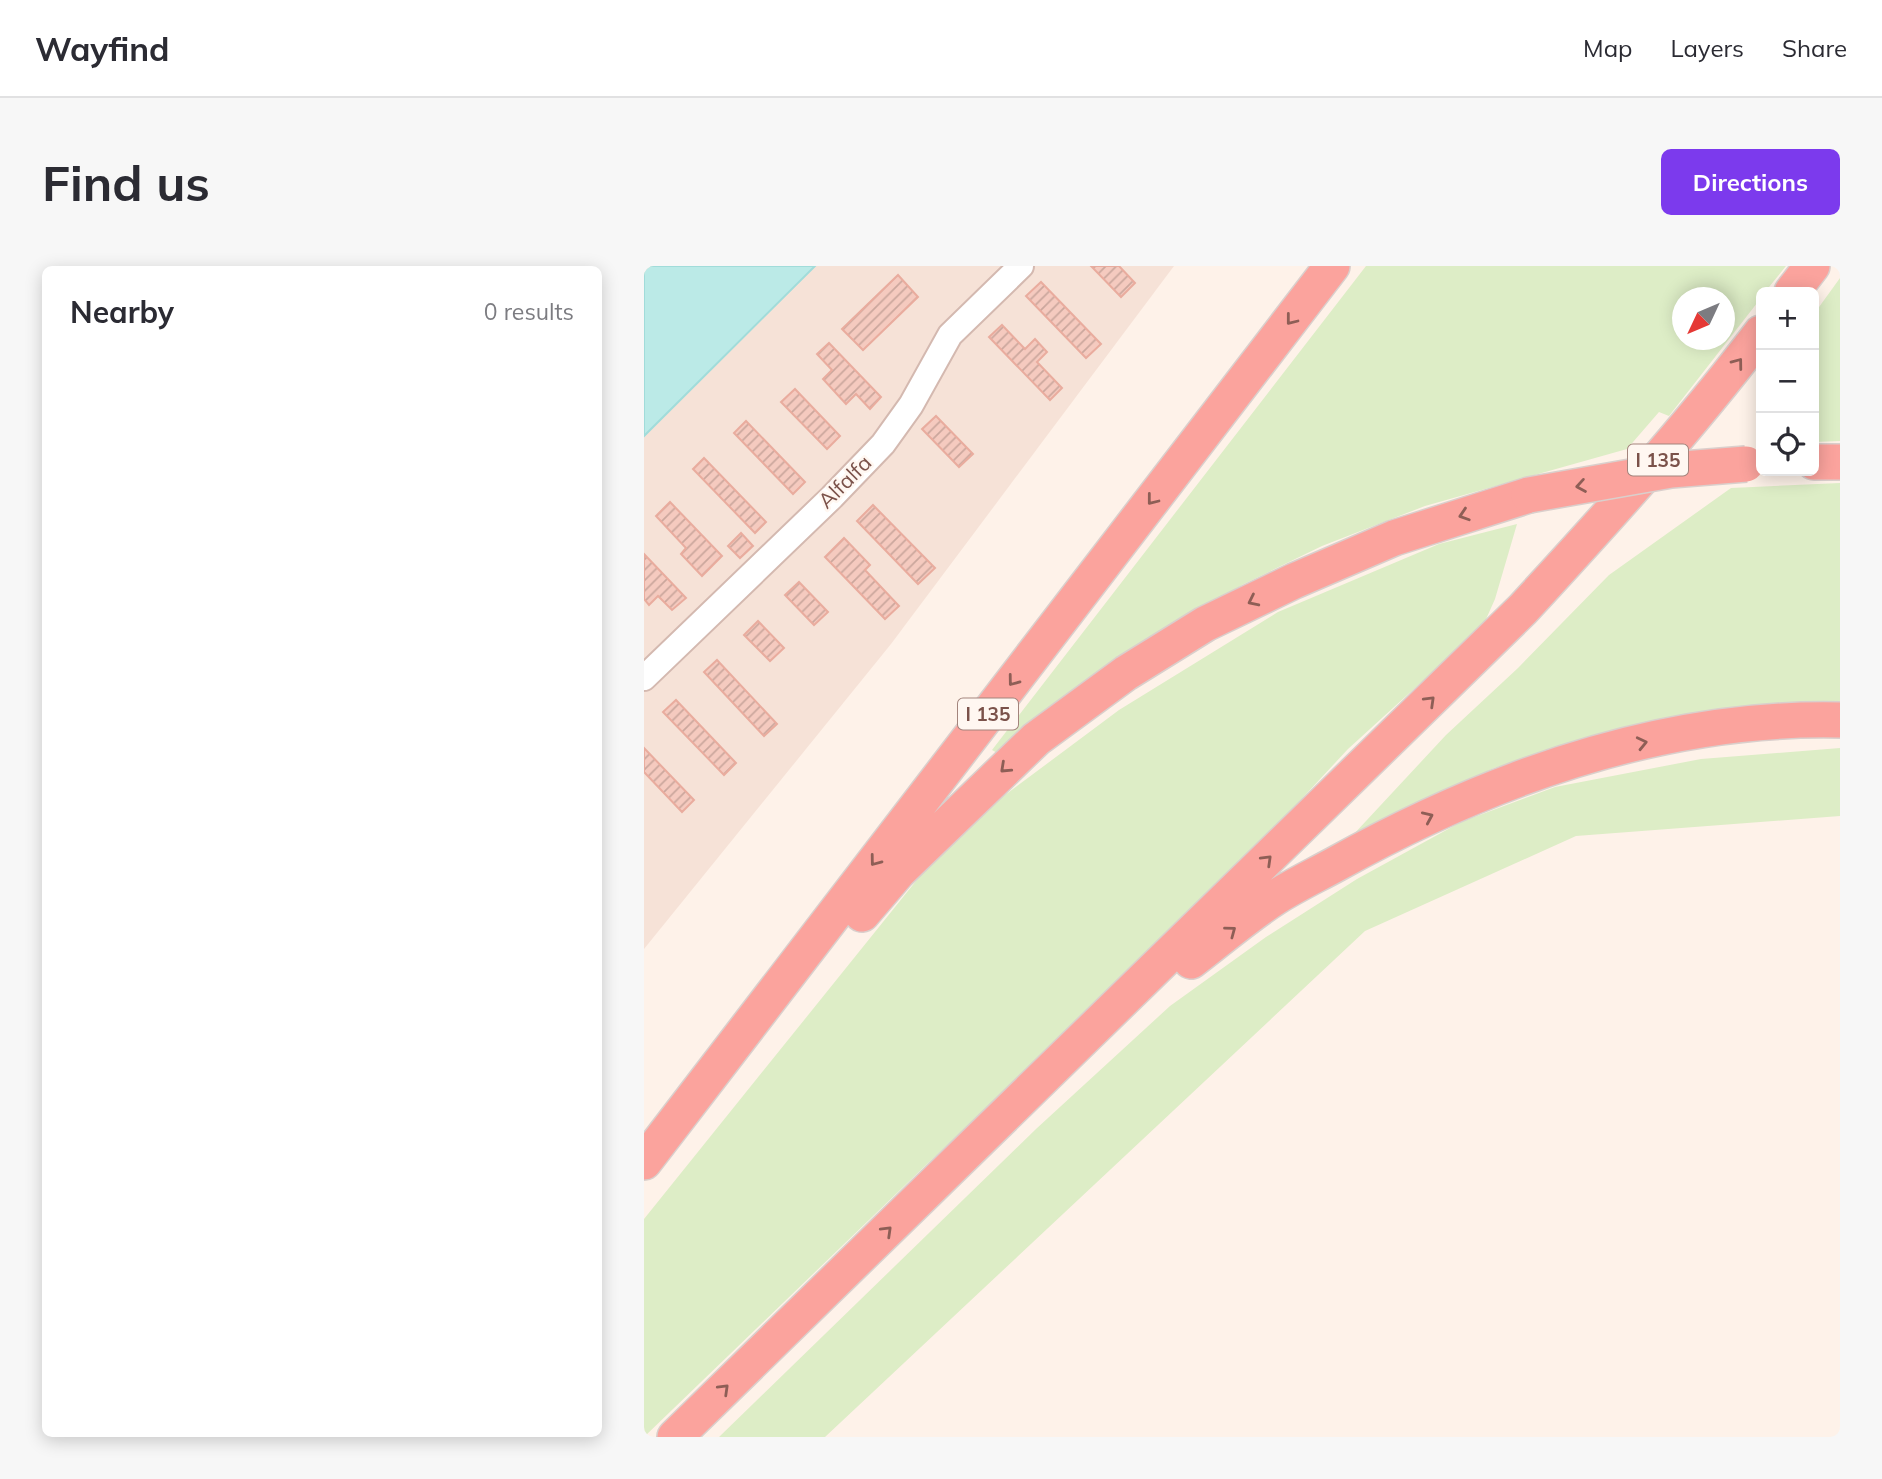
<!DOCTYPE html>
<html lang="en">
<head>
<meta charset="utf-8">
<style>
	:root { --surface:#fff; --page:#f7f7f7; --text:#2b2b33; --muted:#7c7c81; --line:#e1e1e2; --accent:#7c3aed }
	body { margin:0; font-family:Mulish,sans-serif; background:var(--page); color:var(--text) }
	.controls { position:absolute; right:21px; top:21px; display:grid; overflow:hidden; border-radius:10px; box-shadow:0 4px 18px #0003 }
	.controls button { width:63px; height:63px; display:grid; place-items:center; padding:0; border:0; border-bottom:2px solid var(--line); background:var(--surface); color:var(--text); font:35px sans-serif }
	.compass { position:absolute; left:1028px; top:21px; width:63px; height:63px; border-radius:50%; background:var(--surface); box-shadow:0 4px 18px #0003; rotate:226deg }
	.list { margin:0; padding:0; list-style:none }
	h2 { display:flex; justify-content:space-between; align-items:center; height:91px; margin:0; padding:0 28px; font-size:30px }
	h2 small { font-size:23px; font-weight:400; color:var(--muted) }
	.icon { flex:none; width:38px; height:38px; fill:none; stroke:currentColor; stroke-width:2; stroke-linecap:round; stroke-linejoin:round }
	.map { position:relative; flex:none; width:1196px; height:1171px; overflow:hidden; border-radius:10px }
	header { display:flex; align-items:center; gap:42px; box-sizing:border-box; height:98px; padding:0 35px; background:var(--surface); border-bottom:2px solid var(--line) }
	header strong { font-size:33px }
	nav { display:flex; gap:38px; margin-inline-start:auto; font-size:24px }
	.intro { display:flex; align-items:center; justify-content:space-between; box-sizing:border-box; height:168px; padding:0 42px }
	h1 { margin:0; font-size:49px }
	.button { padding:18px 32px; border-radius:10px; background:var(--accent); color:#fff; font-size:24px; font-weight:700 }
	main { display:flex; gap:42px; padding:0 42px }
	aside { flex:1; background:var(--surface); border-radius:10px; box-shadow:0 4px 18px #0003 }
	.map>svg:first-child { display:block }
	.residential { fill:#f6e2d7 }
	.green { fill:#ddedc6; fill-rule:evenodd }
	.water { fill:#bbeae7; stroke:#a1dcda; stroke-width:2 }
	.building { fill:url(#building-hatch); stroke:#e9ac9e; stroke-width:2 }
	.lines { fill:none; stroke-linecap:round; stroke-linejoin:round }
	.minor-casing { stroke:#d4b9b0; stroke-width:28 }
	.highway-casing { stroke:#dacfcc; stroke-width:38 }
	.minor { stroke:#fff; stroke-width:24 }
	.highway { stroke:#fba39d; stroke-width:35 }
	.highway-bridge-casing { stroke:#dacfcc; stroke-width:38; stroke-linecap:butt }
	.highway-bridge { stroke:#fba39d; stroke-width:35 }
	.oneway { stroke:#8e5e56 }
	.labels { text-anchor:middle; stroke-width:5; stroke-linejoin:round; paint-order:stroke }
	.shield { fill:#fff7f1; stroke:#a3847c; stroke-width:2 }
	.shield-label { font-size:19px; font-weight:bold; fill:#7b524a }
	.street-label { font-size:21px; fill:#7b524a; stroke:#fff7f1 }
</style>
</head>
<body>
<header>
<strong>Wayfind</strong>
<nav><a>Map</a><a>Layers</a><a>Share</a></nav>
</header>
<div class="intro"><h1>Find us</h1><a class="button">Directions</a></div>
<main>
<aside>
<h2>Nearby<small>0 results</small></h2>
<ul class="list">
</ul>
</aside>
<div class="map">
<svg width="1196" height="1171" viewBox="0 0 1196 1171">
	<defs>
		<pattern id="building-hatch" width="6" height="6" patternUnits="userSpaceOnUse" patternTransform="scale(1.75)"><rect width="6" height="6" fill="#f5cabf"/><path d="M-1 1l2-2M0 6l6-6M5 7l2-2" fill="none" stroke="#cba79d"/></pattern>
	</defs>
	<rect width="100%" height="100%" fill="#fef2e9"/>
	<!-- residential -->
	<path class="residential" d="M 0,0 L 530,0 L 247,378 L 0,683 Z"/>
	<!-- green -->
	<path class="green" d="M 722,0 L 1142,0 L 1121,26 L 1117,26 L 1117,32 L 1025,150 L 1015,146 L 983,183 L 781,240 L 678,280 L 598,319 L 507,375 L 355,488 L 348,484 ZM 1038,32 L 1080,32 L 1080,74 L 1038,74 Z
		M 1196,12 L 1196,175 L 1170,176 L 1170,48 Z
		M 1196,217 L 1196,441 L 1077,445 L 1009,455 L 850,502 L 709,569 L 802,469 L 874,402 L 965,309 L 1087,222 Z
		M 873,258 L 851,333 L 839,360 L 704,483 L 638,554 L 531,657 L 413,776 L 281,900 L 0,1171 L 0,953 L 276,610 L 357,532 L 475,444 L 634,346 L 795,278 Z
		M 1196,482 L 1196,550 L 932,570 L 721,665 L 181,1171 L 75,1171 L 392,863 L 526,740 L 622,671 L 713,613 L 817,556 L 911,521 L 1057,493 Z"/>
	<!-- water -->
	<path class="water" d="M 0,0 L 171,0 L 0,170 Z"/>
	<!-- building -->
	<path class="building" d="M 447,0 L 475,0 L 491,17 L 477,31 Z
		M 254,9 L 274,31 L 219,84 L 198,63 Z
		M 397,16 L 457,78 L 442,92 L 382,30 Z
		M 358,59 L 381,83 L 391,73 L 403,86 L 393,96 L 418,122 L 406,134 L 345,71 Z
		M 185,77 L 237,131 L 226,143 L 212,128 L 202,138 L 179,113 L 188,104 L 173,88 Z
		M 151,123 L 196,170 L 183,183 L 137,136 Z
		M 292,150 L 329,188 L 315,201 L 278,163 Z
		M 102,155 L 161,216 L 149,228 L 90,167 Z
		M 60,192 L 122,256 L 111,267 L 49,203 Z
		M 26,236 L 78,290 L 58,310 L 37,288 L 42,282 L 12,250 Z
		M 229,239 L 291,302 L 274,318 L 213,255 Z
		M 97,267 L 109,280 L 96,292 L 84,280 Z
		M 200,272 L 226,299 L 221,304 L 255,340 L 241,353 L 181,291 Z
		M 0,288 L 42,332 L 28,344 L 14,330 L 5,339 L 0,333 Z
		M 155,316 L 184,346 L 170,359 L 141,329 Z
		M 114,355 L 140,382 L 126,395 L 100,369 Z
		M 73,394 L 133,458 L 120,470 L 60,406 Z
		M 32,434 L 92,497 L 80,509 L 19,446 Z
		M 0,482 L 50,534 L 38,546 L 0,506 Z"/>
	<g class="lines">
		<defs>
			<path id="minor" d="M 0,412 L 188,231 L 239,178 L 267,139 L 306,69 L 377,0"/>
			<path id="highway" d="M 1148,26 L 1168,0
				M 1170,196 L 1196,196
				M 218,648 L 254,606 L 392,473 L 482,407 L 561,358 L 650,315 L 750,272 L 885,229
				M 547,695 C 575,674 602,650 632,631 C 651,619 672,609 692,598 C 845,513 1019,450 1196,454
				M 0,896 L 688,0
				M 31,1171 L 879,343 C 961,254 1043,164 1117,67"/>
		</defs>
		<!-- minor casing -->
		<use href="#minor" class="minor-casing"/>
		<!-- highway casing -->
		<use href="#highway" class="highway-casing"/>
		<!-- minor -->
		<use href="#minor" class="minor"/>
		<!-- highway -->
		<use href="#highway" class="highway"/>
		<defs>
			<path id="highway-bridge" d="M 885,229 L 1027,204 L 1102,198"/>
		</defs>
		<!-- highway-bridge casing -->
		<use href="#highway-bridge" class="highway-bridge-casing"/>
		<!-- highway-bridge -->
		<use href="#highway-bridge" class="highway-bridge"/>
	</g>
	<!-- one-way arrows -->
	<defs><path id="oneway-chevron" d="M-2-3.5L2.5 0L-2 3.5" fill="none" stroke-width="1.6" stroke-linecap="round" stroke-linejoin="round" transform="scale(1.75)"/></defs>
	<g class="oneway">
		<use href="#oneway-chevron" transform="translate(647 54) rotate(128)"/>
		<use href="#oneway-chevron" transform="translate(1094 97) rotate(-53)"/>
		<use href="#oneway-chevron" transform="translate(937 220) rotate(170)"/>
		<use href="#oneway-chevron" transform="translate(508 234) rotate(128)"/>
		<use href="#oneway-chevron" transform="translate(820 249) rotate(162)"/>
		<use href="#oneway-chevron" transform="translate(609 335) rotate(154)"/>
		<use href="#oneway-chevron" transform="translate(369 415) rotate(127)"/>
		<use href="#oneway-chevron" transform="translate(786 435) rotate(-44)"/>
		<use href="#oneway-chevron" transform="translate(998 477) rotate(-13)"/>
		<use href="#oneway-chevron" transform="translate(361 502) rotate(137)"/>
		<use href="#oneway-chevron" transform="translate(784 551) rotate(-24)"/>
		<use href="#oneway-chevron" transform="translate(623 594) rotate(-44)"/>
		<use href="#oneway-chevron" transform="translate(231 595) rotate(127)"/>
		<use href="#oneway-chevron" transform="translate(587 665) rotate(-37)"/>
		<use href="#oneway-chevron" transform="translate(243 965) rotate(-44)"/>
		<use href="#oneway-chevron" transform="translate(80 1123) rotate(-44)"/>
	</g>
	<g class="labels">
		<!-- shield labels -->
		<g class="shield">
			<rect x="984" y="178.5" width="60" height="31" rx="5"/>
			<rect x="314" y="432.5" width="60" height="31" rx="5"/>
		</g>
		<g class="shield-label">
			<text x="1014" y="201">I 135</text>
			<text x="344" y="455">I 135</text>
		</g>
		<!-- street labels -->
		<g class="street-label">
			<text transform="translate(201 216) rotate(-45)" y="7">Alfalfa</text>
		</g>
	</g>
</svg>
<div class="controls">
<button>+</button>
<button>−</button>
<button><svg class="icon" aria-label="locate" viewBox="0 0 24 24"><circle cx="12" cy="12" r="6"/><path d="M12 2v4M12 18v4M2 12h4M18 12h4"/></svg></button>
</div>
<svg class="compass" viewBox="-18 -18 36 36"><path d="M0-13l5 13h-10z" fill="#e53935"/><path d="M0 13l5-13h-10z" fill="#7c7c81"/></svg>
</div>
</main>
</body>
</html>
